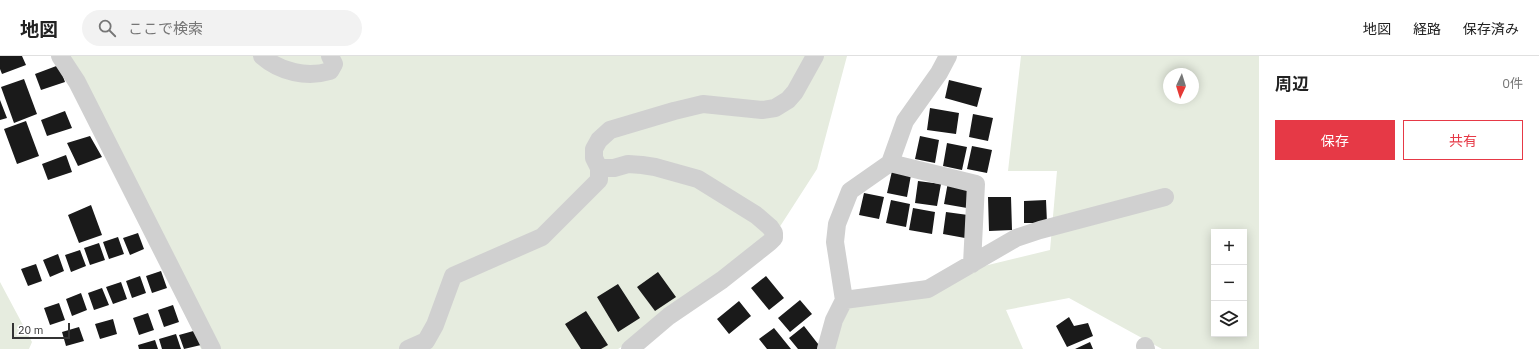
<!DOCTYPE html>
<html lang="ja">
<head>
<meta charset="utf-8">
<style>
	:root { --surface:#fff; --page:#f2f2f2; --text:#222; --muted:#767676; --line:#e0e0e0; --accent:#e63946 }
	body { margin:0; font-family:"IBM Plex Sans","Noto Sans JP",sans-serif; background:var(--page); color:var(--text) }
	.controls { position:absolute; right:12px; bottom:12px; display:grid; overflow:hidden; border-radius:0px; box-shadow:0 2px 10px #0003 }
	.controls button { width:36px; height:36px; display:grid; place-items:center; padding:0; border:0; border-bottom:1px solid var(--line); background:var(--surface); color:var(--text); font:20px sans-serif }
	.compass { position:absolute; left:1163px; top:12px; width:36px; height:36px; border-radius:50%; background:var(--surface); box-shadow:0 2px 10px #0003; rotate:184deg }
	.scale { position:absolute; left:12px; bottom:10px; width:58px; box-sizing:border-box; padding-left:4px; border:2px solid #333; border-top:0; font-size:11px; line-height:14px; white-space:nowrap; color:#333; -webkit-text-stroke:3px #fff; paint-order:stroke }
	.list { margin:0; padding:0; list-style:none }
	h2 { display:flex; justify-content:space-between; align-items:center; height:52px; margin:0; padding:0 16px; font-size:17px }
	h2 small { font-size:13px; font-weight:400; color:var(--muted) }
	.actions { display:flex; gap:8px; padding:12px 16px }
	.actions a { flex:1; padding:9px 0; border:1px solid var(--accent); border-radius:0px; text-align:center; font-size:14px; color:var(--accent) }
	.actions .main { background:var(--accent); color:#fff }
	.icon { flex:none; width:22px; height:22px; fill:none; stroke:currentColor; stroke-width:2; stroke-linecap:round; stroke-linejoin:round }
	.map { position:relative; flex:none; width:1259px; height:293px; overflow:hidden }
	header { display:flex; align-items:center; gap:24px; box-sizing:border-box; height:56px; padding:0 20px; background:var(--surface); border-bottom:1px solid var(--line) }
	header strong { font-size:19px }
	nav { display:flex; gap:22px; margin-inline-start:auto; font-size:14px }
	.search { width:280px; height:36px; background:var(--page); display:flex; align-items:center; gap:10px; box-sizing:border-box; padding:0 14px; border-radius:22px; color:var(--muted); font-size:15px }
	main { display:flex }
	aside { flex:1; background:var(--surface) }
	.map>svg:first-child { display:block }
	.green { fill:#e6ecdf; fill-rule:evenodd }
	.building { fill:#1a1a1a }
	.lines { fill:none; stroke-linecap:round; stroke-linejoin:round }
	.street { stroke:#d0d0d0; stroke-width:18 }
</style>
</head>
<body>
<header>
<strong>地図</strong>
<div class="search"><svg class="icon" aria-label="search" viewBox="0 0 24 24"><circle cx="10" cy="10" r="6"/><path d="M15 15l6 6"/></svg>ここで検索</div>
<nav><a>地図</a><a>経路</a><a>保存済み</a></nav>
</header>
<main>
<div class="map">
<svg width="1259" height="293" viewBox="0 0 1259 293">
	<rect width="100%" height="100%" fill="#fff"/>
	<!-- green -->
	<path class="green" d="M 57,0 L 847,0 L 817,113 L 770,186 L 681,256 L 618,293 L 201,293 L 151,170 Z
		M 1021,0 L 1259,0 L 1259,293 L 1162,293 L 1069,242 L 1006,254 L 1023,293 L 825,293 L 844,244 L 1050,194 L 1057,115 L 1008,115 ZM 1169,18 L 1193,18 L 1193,42 L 1169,42 ZM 1214,176 L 1244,176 L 1244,278 L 1214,278 Z
		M 0,226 L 32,286 L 29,293 L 0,293 Z"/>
	<!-- building -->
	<path class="building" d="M 0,0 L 22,0 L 26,9 L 2,18 L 0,13 Z
		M 59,9 L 65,26 L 41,34 L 35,18 Z
		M 24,23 L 37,58 L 14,67 L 1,31 Z
		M 949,24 L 982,32 L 977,51 L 945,42 Z
		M 0,44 L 7,62 L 0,64 Z
		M 930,52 L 959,57 L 956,78 L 927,74 Z
		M 65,55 L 72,72 L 47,80 L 41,64 Z
		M 973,58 L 993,62 L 988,85 L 969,81 Z
		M 26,65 L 39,100 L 17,108 L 4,73 Z
		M 90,80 L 102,101 L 78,110 L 67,87 Z
		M 920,80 L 939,84 L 935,107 L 915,103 Z
		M 947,87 L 967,91 L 962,114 L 943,110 Z
		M 972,90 L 992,94 L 987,117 L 967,113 Z
		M 66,99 L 72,116 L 48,124 L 42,108 Z
		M 892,115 L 911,119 L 907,141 L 887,137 Z
		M 918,125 L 941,128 L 937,150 L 915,147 Z
		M 948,126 L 970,129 L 967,152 L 944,148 Z
		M 864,137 L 884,141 L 879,163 L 859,159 Z
		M 988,141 L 1011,141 L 1012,174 L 989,175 Z
		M 891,144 L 910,148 L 906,171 L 886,167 Z
		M 1046,144 L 1047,167 L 1024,167 L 1024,145 Z
		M 91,149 L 102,179 L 79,187 L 68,159 Z
		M 913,152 L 935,156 L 932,178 L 909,174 Z
		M 946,156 L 968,159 L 965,182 L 943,178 Z
		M 138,177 L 144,193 L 130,199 L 123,182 Z
		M 118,181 L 124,198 L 109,203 L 103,186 Z
		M 99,187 L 105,204 L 90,209 L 84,192 Z
		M 80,194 L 86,210 L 71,216 L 65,199 Z
		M 58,198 L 64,215 L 50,221 L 43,204 Z
		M 36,208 L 42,225 L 28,230 L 21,213 Z
		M 161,215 L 167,232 L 152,237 L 146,220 Z
		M 658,216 L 676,241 L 655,255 L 637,231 Z
		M 140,220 L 146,237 L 132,242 L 126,225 Z
		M 766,220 L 784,242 L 769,254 L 751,232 Z
		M 121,226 L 127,243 L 113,248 L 106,231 Z
		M 618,228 L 640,262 L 618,276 L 597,241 Z
		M 102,232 L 109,249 L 94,254 L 88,237 Z
		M 81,237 L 87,254 L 72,260 L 66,243 Z
		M 800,244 L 812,258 L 790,276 L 778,262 Z
		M 739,245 L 751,260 L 729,278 L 717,263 Z
		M 59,247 L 65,264 L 50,269 L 44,252 Z
		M 173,249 L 179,266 L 164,271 L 158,254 Z
		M 586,255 L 608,289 L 601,293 L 581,293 L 565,268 Z
		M 148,257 L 154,274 L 139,279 L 133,262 Z
		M 1069,261 L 1074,270 L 1088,267 L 1093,280 L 1067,291 L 1056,270 Z
		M 113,263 L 117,278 L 100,283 L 95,268 Z
		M 804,270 L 822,293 L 798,293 L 789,282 Z
		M 79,271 L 84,285 L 66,290 L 62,276 Z
		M 774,272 L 791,293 L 767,293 L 759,283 Z
		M 197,274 L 201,289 L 184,293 L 179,279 Z
		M 176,278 L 181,293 L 162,293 L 159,283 Z
		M 155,284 L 158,293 L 139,293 L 138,289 Z
		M 1090,286 L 1093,293 L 1075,293 Z"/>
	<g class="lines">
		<!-- street -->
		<path class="street" d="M 60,0 L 77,26 L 212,293
			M 262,0 C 280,16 307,22 330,15 L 334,8 L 330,0
			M 890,107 L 976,128 L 972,208
			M 844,244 L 928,233 L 1016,182 L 1040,174 L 1165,141
			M 1145,290 L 1146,293
			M 408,293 L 426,285 L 435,269 L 453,220 L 542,181 L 599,124 L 599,112
			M 630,293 L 669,260 L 722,224 L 770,186 L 774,182 L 774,177 L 770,171 L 756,159 L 698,123 L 655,111 L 642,109 L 628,108 L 614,112 L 599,112 L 594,102 L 594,93 L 599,84 L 610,74 L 674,55 L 703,48 L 762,54 L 775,52 L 788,44 L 795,36 L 815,0
			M 826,293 L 834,264 L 844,244 L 835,186 L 837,168 L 850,135 L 890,107 L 905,65 L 939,17 L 948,0"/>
	</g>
</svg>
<div class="controls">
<button>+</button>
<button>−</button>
<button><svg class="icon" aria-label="layers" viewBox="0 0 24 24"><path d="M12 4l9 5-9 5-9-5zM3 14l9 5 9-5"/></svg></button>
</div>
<svg class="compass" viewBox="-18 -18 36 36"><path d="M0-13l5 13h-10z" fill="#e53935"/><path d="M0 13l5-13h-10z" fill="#767676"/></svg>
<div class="scale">20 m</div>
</div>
<aside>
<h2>周辺<small>0件</small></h2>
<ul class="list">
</ul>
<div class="actions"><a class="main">保存</a><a>共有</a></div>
</aside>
</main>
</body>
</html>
